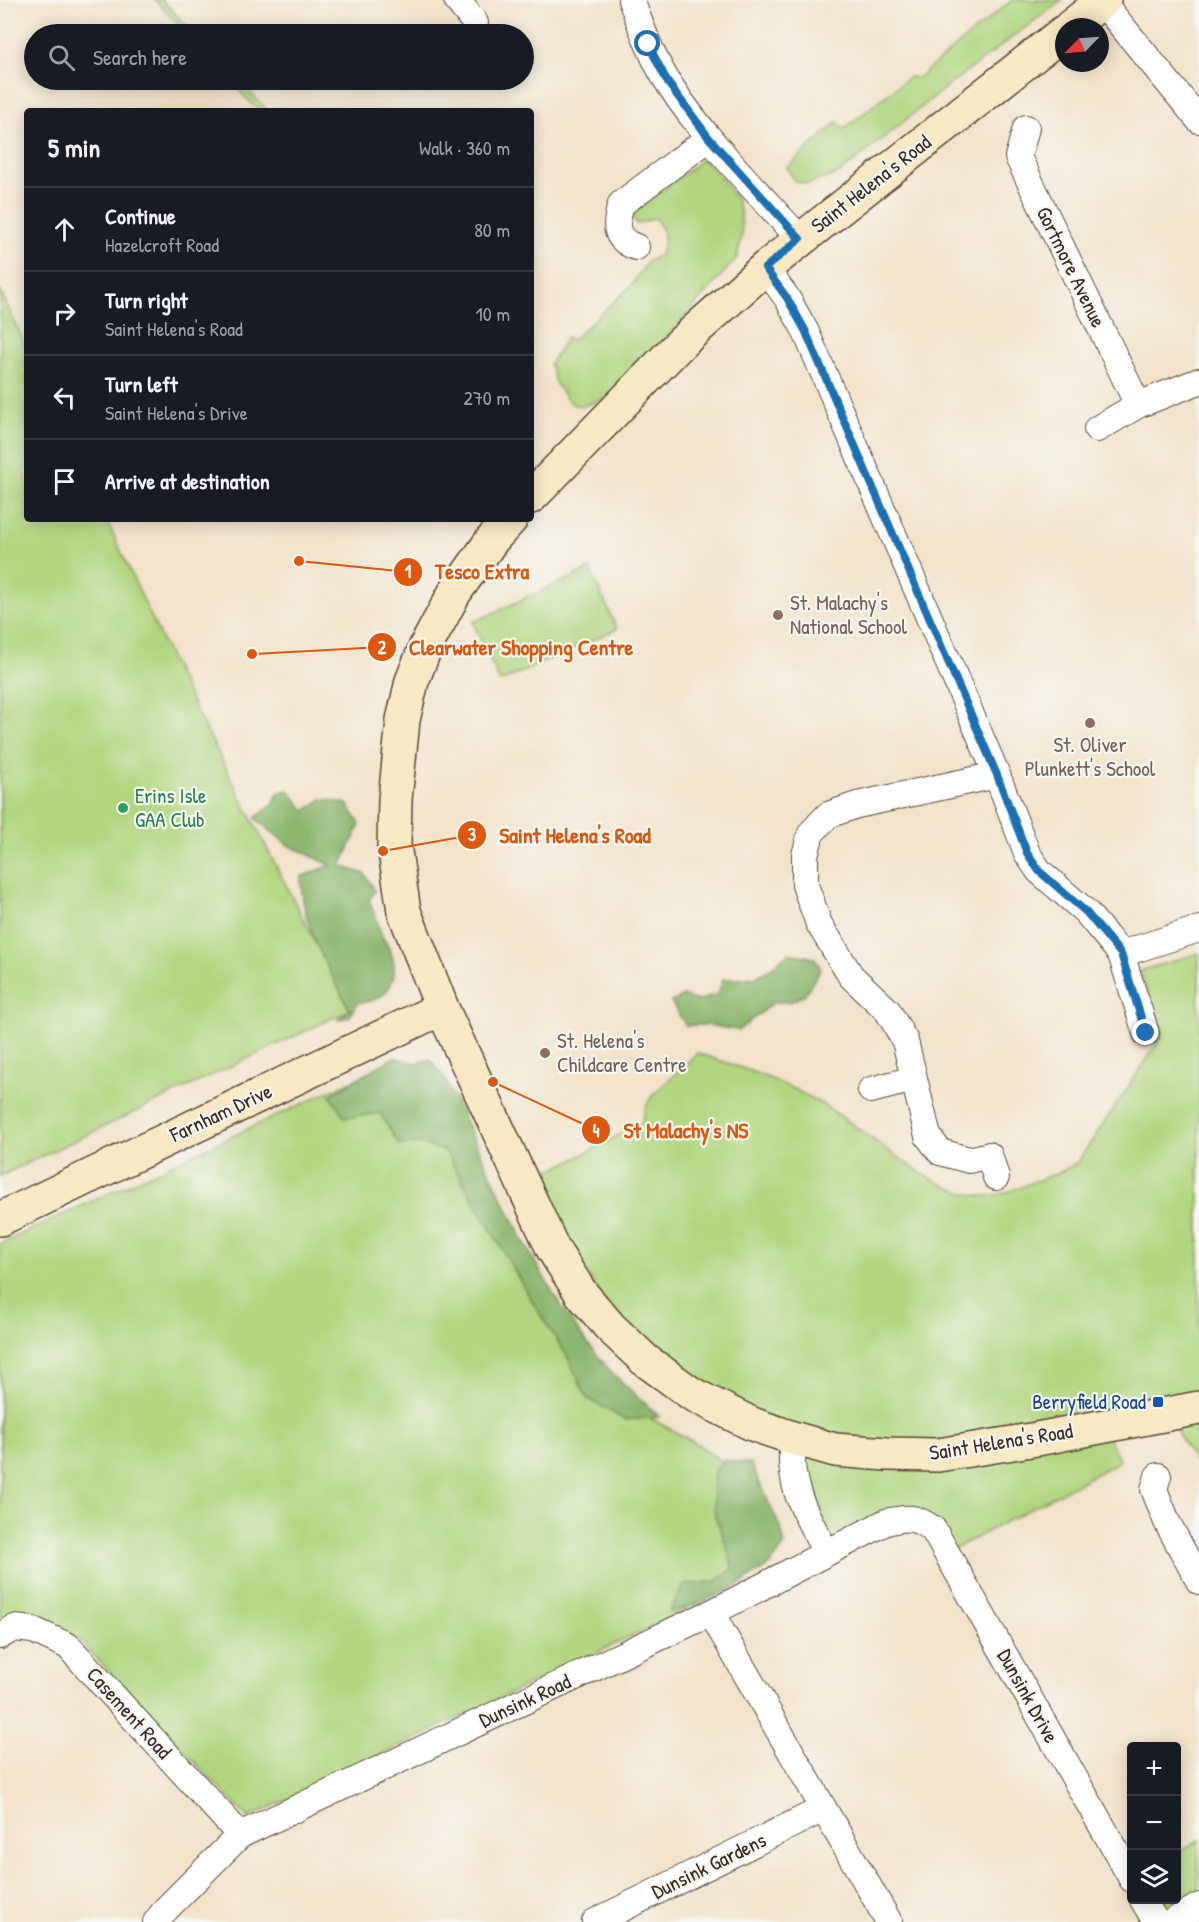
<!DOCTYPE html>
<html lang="en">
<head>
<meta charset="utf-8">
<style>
	:root { --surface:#171b24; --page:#242831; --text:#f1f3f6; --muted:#9ea1a6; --line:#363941 }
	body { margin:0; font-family:"Patrick Hand",sans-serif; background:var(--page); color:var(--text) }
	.controls { position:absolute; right:18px; bottom:18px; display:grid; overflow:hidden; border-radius:6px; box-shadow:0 3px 15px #0003 }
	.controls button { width:54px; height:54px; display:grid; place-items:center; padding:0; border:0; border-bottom:2px solid var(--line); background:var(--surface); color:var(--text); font:30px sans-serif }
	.compass { position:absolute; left:1055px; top:18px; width:54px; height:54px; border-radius:50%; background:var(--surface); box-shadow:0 3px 15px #0003; rotate:245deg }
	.stop { position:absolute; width:18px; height:18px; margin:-14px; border:4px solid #1f6fb2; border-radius:50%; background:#fff }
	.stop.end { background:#1f6fb2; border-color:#fff; box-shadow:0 2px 6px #0008 }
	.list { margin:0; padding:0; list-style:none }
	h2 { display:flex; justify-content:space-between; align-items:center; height:78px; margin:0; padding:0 24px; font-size:26px }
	h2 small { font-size:20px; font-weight:400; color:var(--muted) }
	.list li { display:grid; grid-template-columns:39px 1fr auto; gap:18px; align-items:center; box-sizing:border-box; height:84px; padding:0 24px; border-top:2px solid var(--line) }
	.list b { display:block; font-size:22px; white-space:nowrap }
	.list p { margin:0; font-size:20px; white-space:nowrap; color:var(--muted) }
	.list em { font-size:20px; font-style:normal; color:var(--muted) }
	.icon { flex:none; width:33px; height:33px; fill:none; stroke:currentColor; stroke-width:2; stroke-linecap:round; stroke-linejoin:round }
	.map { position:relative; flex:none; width:1199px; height:1922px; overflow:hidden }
	.search { position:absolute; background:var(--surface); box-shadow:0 3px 15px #0003; left:24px; top:24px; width:510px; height:66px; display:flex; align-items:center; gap:15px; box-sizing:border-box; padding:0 21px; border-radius:33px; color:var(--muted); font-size:22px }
	.panel { position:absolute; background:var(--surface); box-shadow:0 3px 15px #0003; left:24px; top:108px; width:510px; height:414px; border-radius:6px }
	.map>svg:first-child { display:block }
	.green { fill:#b1d67f; stroke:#76804e; stroke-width:1.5 }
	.forest { fill:#8cb76e; stroke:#647046; stroke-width:1.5 }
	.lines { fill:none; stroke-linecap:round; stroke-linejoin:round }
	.street-casing { stroke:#564638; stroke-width:28 }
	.secondary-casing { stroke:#564638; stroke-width:36 }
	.street { stroke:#fff; stroke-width:26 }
	.secondary { stroke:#f8e8c3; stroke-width:33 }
	.route { stroke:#1f6fb2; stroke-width:8 }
	.education-dot { fill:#8d6e63; stroke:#f6f6f2; stroke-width:2 }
	.leisure-dot { fill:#2e9e5b; stroke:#f6f6f2; stroke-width:2 }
	.transit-dot { fill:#1a4fb4; stroke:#f6f6f2; stroke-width:2 }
	.labels { text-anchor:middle; stroke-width:4.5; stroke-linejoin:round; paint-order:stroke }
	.street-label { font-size:21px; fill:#3b2a1e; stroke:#f6f6f2 }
	.education-label { font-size:21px; fill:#785e54; stroke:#f6f6f2; text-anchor:start }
	.leisure-label { font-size:21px; fill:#27864d; stroke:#f6f6f2; text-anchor:start }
	.transit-label { font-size:21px; fill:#164399; stroke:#f6f6f2; text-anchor:end }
	.leader { fill:none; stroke:#df570d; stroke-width:2 }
	.callout-dot { fill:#df570d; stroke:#f6f6f2; stroke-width:2 }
	.mark-label { font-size:18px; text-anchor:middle; font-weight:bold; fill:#fff }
	.callout-label { font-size:22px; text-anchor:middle; font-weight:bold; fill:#df570d; stroke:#f6f6f2; stroke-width:4.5; stroke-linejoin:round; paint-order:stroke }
</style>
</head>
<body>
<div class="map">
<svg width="1199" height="1922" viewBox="0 0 1199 1922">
	<rect width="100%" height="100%" fill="#f6f6f2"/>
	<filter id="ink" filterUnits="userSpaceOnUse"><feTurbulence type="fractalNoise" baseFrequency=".0167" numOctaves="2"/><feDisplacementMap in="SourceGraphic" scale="12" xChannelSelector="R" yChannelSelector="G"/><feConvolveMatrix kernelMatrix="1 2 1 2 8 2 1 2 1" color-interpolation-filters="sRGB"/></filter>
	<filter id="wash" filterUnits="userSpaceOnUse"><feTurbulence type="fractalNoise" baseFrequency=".008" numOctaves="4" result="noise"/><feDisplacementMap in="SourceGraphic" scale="24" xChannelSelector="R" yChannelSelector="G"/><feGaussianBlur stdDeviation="1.35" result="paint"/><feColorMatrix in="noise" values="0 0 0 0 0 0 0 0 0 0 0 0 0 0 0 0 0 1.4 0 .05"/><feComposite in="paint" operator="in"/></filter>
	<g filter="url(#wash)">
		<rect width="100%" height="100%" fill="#f2e3ca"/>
		<!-- green -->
		<path class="green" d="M 155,0 L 162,0 L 195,34 L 188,34 Z
			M 1012,0 L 1062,0 L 945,88 L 840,173 L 808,184 L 795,181 L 787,168 L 837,122 L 844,129 L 909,77 L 918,78 Z
			M 229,80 L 238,80 L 268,111 L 259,111 Z
			M 703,159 L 722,179 L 737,200 L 741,216 L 742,234 L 737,258 L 679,323 L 603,399 L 583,406 L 574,405 L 565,397 L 555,382 L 550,364 L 567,337 L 571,341 L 631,286 L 648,261 L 660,255 C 667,237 666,233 655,218 L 637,224 L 631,215 Z
			M 0,290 L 27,349 L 27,519 L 106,519 L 178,675 L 350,1010 L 0,1176 Z
			M 590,569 L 617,629 L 500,682 L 473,622 Z
			M 1199,953 L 1199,1407 L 1037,1439 L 835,1449 L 645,1359 L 524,1182 L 579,1157 L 642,1122 L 646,1106 L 652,1096 L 697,1053 C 743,1068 787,1082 828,1108 C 871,1134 936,1197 987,1196 C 1000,1196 1018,1188 1031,1183 C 1046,1177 1063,1172 1077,1163 L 1161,1038 L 1140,971 Z
			M 386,1065 L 417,1073 L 493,1231 L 524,1288 L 547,1323 L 611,1389 L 650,1418 L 697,1444 L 724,1463 L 750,1557 L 729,1581 L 678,1614 L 248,1818 L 76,1637 L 0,1628 L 0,1244 Z
			M 1199,1416 L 1199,1470 L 1171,1421 Z
			M 1103,1427 L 1120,1461 L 947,1553 L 920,1519 L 826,1553 L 792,1452 L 835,1450 Z
			M 1199,1840 L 1199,1906 L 1171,1922 L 1144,1900 L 1176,1900 L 1177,1852 Z"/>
		<!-- forest -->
		<path class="forest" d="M 289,790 L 305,811 L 322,799 L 347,804 L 360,824 L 341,866 L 365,874 L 375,891 L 369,900 C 374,912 378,924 382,936 C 385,942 389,947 391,953 C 401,980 386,1003 358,1002 L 349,1017 L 337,1020 L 350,1010 C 328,968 301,926 301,877 L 331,865 L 288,845 L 255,818 L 273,804 L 278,793 Z
			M 788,953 L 815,958 L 821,969 L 804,995 L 790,1002 L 774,1002 L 739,1030 C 718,1028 706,1022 686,1026 L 671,1002 L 683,996 L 698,1001 L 718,994 L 723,979 C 758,980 763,976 788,953 Z
			M 394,1057 L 417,1063 L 430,1059 L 444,1077 C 492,1172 536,1287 607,1367 C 623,1385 643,1401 660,1417 L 625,1420 L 587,1398 L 566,1354 L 541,1316 L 445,1151 L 419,1144 L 399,1145 L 380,1113 L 345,1118 L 330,1095 Z
			M 723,1460 L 751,1464 L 781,1529 L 785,1545 L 771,1564 L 737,1586 L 696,1605 L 669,1612 L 684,1585 L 716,1581 L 733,1569 L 726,1544 L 715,1516 L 712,1477 Z"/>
	</g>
	<g filter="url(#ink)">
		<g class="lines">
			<defs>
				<path id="street" d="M 457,0 L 475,23
					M 631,0 C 642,28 652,58 669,84 C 706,141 755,189 800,239
					M 1102,2 L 1199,120
					M 1026,128 L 1018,157 L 1138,405
					M 636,247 C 613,239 615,224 621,204 L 709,138
					M 765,268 L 787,298 L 805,330 L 997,775 L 1027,853 L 1039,871 L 1086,912 L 1121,954 L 1146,1033
					M 1097,429 L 1138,405 L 1199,381
					M 1121,954 L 1199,929
					M 871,1090 L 914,1079
					M 996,1177 L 989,1155 L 969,1160 L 940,1152 L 928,1136 L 905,1041 L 888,1011 L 851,976 L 819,924 L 805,885 L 805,855 L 811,833 L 828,815 L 857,805 L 997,775
					M 793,1438 C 787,1487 805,1511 826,1553
					M 1158,1476 L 1154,1489 L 1167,1522 L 1199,1581
					M 711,1613 L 889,1922
					M 0,1636 L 14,1628 L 33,1630 L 68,1646 L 240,1835
					M 1143,1900 L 1156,1922
					M 156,1922 L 166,1909 L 240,1835 L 711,1613 L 886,1522 C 908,1517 914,1516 933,1529 L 1132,1879
					M 595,1922 L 823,1809
					M 1172,1922 L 1199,1906"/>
				<path id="secondary" d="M 1070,27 L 1104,0
					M 531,497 L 682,342 L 765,268 L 1064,32
					M 511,519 L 492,540 L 455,592 L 426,646 L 412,681 L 403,720 L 395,800 L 394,845 L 404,911 L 442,1008 L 553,1249 L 581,1293 L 610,1327 L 645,1360 L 692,1394 L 752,1424 L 793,1438 L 835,1450 L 886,1454 L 938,1455 L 1037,1439 L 1199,1408
					M 0,1219 L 442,1008"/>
			</defs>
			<!-- street casing -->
			<use href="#street" class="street-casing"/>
			<!-- secondary casing -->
			<use href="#secondary" class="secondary-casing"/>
			<!-- street -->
			<use href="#street" class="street"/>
			<!-- secondary -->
			<use href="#secondary" class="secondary"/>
		</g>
	</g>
	<g class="lines" filter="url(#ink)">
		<!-- route -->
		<path class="route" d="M 648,44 L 668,83 L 709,138 L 800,239 L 765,268 L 787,298 L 805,330 L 997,775 L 1027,853 L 1039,871 L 1086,912 L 1121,954 L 1146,1033"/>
	</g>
	<!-- markers -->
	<g class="education-dot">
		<circle cx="778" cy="615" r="6"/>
		<circle cx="1090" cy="723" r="6"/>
		<circle cx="545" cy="1053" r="6"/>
	</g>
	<circle class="leisure-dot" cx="123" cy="808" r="6"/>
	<rect class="transit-dot" x="1152" y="1396" width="12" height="12" rx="3"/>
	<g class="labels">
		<!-- street labels -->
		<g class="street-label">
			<text transform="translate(871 184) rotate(-38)" y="7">Saint Helena's Road</text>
			<text transform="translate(1071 267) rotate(64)" y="7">Gortmore Avenue</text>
			<text transform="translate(221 1113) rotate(-25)" y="7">Farnham Drive</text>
			<text transform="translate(1001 1442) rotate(-9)" y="7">Saint Helena's Road</text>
			<text transform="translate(1028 1696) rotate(61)" y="7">Dunsink Drive</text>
			<text transform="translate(525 1701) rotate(-25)" y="7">Dunsink Road</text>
			<text transform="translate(129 1713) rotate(48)" y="7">Casement Road</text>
			<text transform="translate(709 1866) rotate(-26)" y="7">Dunsink Gardens</text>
		</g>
		<!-- education labels -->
		<g class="education-label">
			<text x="790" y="610">St. Malachy's<tspan x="790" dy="24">National School</tspan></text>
			<text x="1090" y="752" text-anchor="middle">St. Oliver<tspan x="1090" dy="24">Plunkett's School</tspan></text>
			<text x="557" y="1048">St. Helena's<tspan x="557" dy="24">Childcare Centre</tspan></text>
		</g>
		<!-- leisure labels -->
		<g class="leisure-label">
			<text x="135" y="803">Erins Isle<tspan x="135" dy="24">GAA Club</tspan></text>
		</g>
		<!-- transit labels -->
		<g class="transit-label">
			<text x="1146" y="1409">Berryfield Road</text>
		</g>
	</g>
	<!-- callouts -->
	<path class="leader" d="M299 561L408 572M252 654L382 647M383 851L472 835M493 1082L596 1130"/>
	<g class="callout-dot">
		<circle cx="299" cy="561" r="6"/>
		<circle cx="252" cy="654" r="6"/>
		<circle cx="383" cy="851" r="6"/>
		<circle cx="493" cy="1082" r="6"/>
		<circle cx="408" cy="572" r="15"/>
		<circle cx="382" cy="647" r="15"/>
		<circle cx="472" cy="835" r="15"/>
		<circle cx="596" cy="1130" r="15"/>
	</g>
	<g class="mark-label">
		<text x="408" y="578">1</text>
		<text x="382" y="654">2</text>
		<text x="472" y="841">3</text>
		<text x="596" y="1137">4</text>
	</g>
	<g class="callout-label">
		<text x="482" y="579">Tesco Extra</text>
		<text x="521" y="655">Clearwater Shopping Centre</text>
		<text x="575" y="843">Saint Helena's Road</text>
		<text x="686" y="1138">St Malachy's NS</text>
	</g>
</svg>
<div class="controls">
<button>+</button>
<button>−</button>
<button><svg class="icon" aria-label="layers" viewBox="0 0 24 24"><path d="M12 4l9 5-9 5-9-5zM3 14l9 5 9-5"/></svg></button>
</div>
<svg class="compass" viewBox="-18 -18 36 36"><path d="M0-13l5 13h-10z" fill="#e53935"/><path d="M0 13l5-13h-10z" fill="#9ea1a6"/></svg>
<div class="stop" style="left:648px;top:44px"></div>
<div class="stop end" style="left:1146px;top:1033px"></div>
<div class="search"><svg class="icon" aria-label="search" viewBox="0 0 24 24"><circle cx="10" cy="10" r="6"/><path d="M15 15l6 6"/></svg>Search here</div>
<section class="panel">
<h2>5 min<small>Walk · 360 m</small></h2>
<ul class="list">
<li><svg class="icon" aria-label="ahead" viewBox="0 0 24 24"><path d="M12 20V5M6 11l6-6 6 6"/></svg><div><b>Continue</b><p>Hazelcroft Road</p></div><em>80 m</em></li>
<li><svg class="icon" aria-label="right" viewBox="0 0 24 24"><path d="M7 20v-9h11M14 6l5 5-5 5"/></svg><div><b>Turn right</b><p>Saint Helena's Road</p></div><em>10 m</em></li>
<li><svg class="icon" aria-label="left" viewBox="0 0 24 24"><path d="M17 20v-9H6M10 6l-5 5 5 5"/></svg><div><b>Turn left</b><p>Saint Helena's Drive</p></div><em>270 m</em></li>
<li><svg class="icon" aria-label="arrive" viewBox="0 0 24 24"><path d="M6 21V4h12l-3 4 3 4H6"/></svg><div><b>Arrive at destination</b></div></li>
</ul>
</section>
</div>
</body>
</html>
